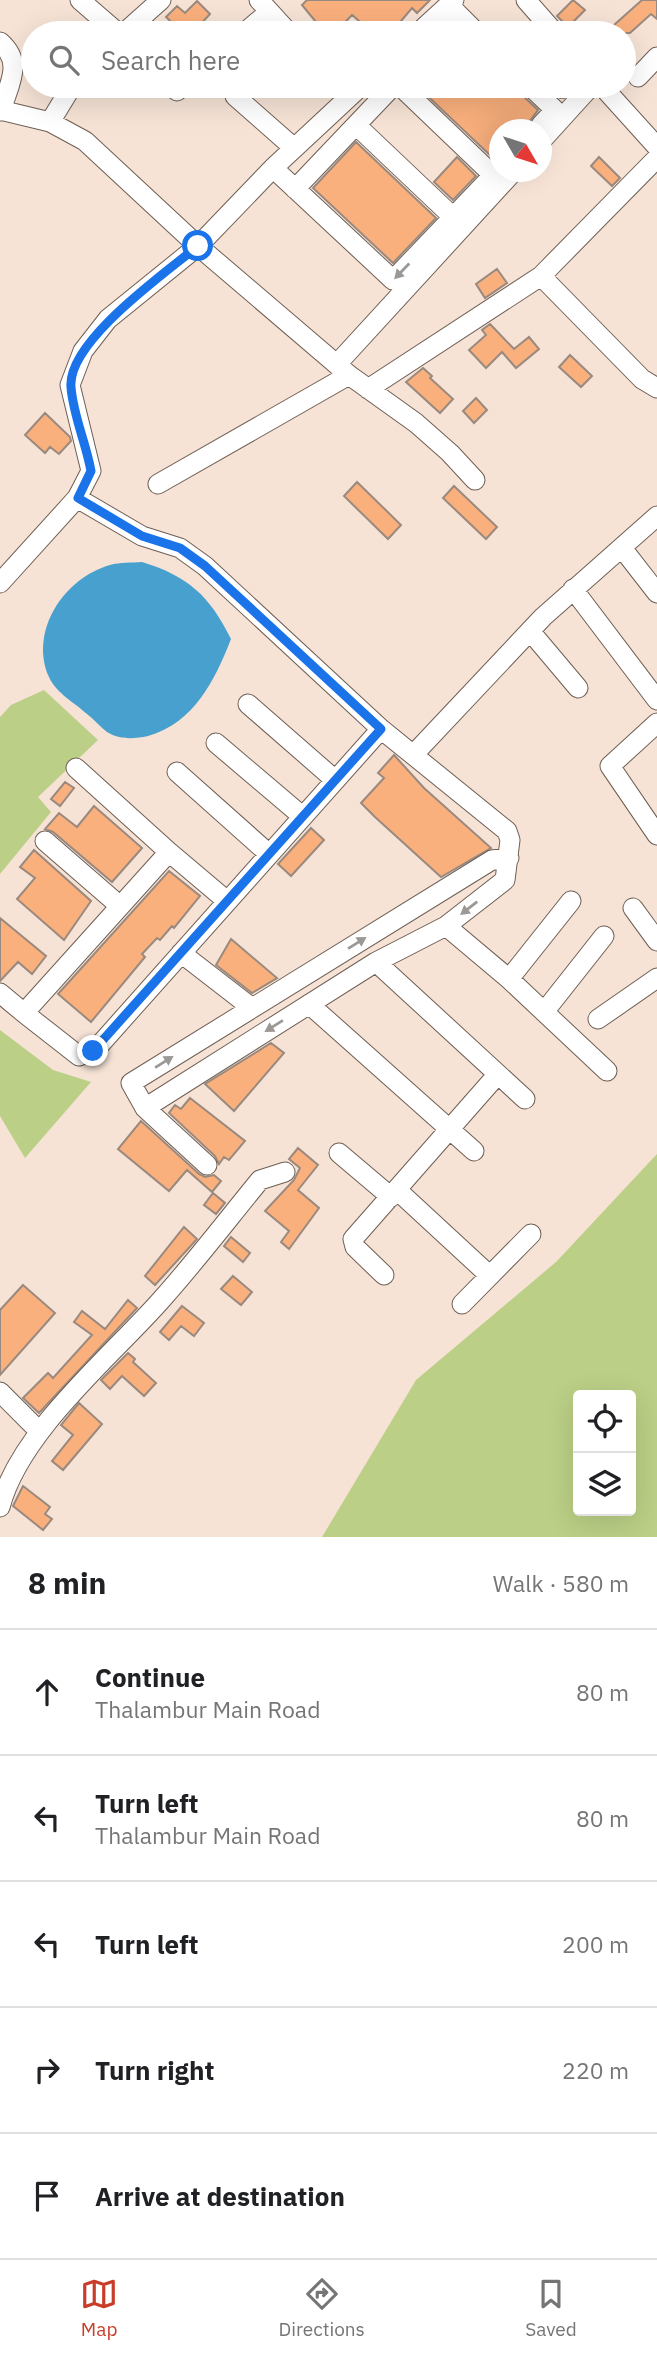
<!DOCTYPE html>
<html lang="en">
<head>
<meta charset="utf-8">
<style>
	:root { --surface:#fff; --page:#f6f6f6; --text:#202124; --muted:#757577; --line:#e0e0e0; --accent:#c83c28 }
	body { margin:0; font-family:"IBM Plex Sans",sans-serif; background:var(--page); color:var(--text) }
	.controls { position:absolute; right:21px; bottom:21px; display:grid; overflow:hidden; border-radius:7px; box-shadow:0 7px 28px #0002 }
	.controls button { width:63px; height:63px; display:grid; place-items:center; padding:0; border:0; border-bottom:2px solid var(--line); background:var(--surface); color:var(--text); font:35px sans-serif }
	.compass { position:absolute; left:489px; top:119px; width:63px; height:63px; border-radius:50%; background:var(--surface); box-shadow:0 7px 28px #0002; rotate:129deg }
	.stop { position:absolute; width:21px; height:21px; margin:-16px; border:5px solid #1a73e8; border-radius:50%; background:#fff }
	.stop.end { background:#1a73e8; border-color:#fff; box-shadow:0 2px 7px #0008 }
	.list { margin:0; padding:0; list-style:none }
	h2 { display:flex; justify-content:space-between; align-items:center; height:91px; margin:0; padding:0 28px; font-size:30px }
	h2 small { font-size:23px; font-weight:400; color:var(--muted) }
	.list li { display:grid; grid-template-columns:46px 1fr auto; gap:21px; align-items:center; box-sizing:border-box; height:126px; padding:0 28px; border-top:2px solid var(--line) }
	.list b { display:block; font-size:26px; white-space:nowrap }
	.list p { margin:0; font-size:23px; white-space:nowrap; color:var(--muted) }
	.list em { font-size:23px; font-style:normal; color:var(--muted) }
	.icon { flex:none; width:38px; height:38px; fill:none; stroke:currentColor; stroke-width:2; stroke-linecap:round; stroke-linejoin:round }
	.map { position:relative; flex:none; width:657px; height:1537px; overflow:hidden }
	.search { position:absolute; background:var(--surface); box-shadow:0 7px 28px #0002; left:21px; right:21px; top:21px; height:77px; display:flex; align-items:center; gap:18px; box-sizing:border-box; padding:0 24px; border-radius:38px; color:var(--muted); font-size:26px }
	.sheet { height:721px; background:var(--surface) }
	nav { display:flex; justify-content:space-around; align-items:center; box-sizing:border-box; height:98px; border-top:2px solid var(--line); background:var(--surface); font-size:19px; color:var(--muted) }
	nav a { display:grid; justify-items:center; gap:4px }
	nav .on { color:var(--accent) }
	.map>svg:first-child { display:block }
	.green { fill:#bbcf86; fill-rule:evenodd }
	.water { fill:#47a0ce }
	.building { fill:#fab07d; stroke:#9a897e; stroke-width:2 }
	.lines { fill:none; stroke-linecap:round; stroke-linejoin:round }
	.minor-casing { stroke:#6e5e53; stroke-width:21 }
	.minor { stroke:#fff; stroke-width:19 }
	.oneway { fill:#9b9896 }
	.route { stroke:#1a73e8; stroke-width:9 }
</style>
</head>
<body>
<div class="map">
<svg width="657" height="1537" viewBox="0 0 657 1537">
	<rect width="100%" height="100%" fill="#f6e3d6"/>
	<!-- green -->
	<path class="green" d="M 44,690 L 98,740 L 38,797 L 51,812 L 0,874 L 0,717 L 11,705 Z
		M 0,1030 L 53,1070 L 91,1082 L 25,1158 L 0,1116 Z
		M 657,1154 L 657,1537 L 322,1537 L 416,1380 L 556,1262 ZM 631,1395 L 631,1511 L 578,1511 L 578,1395 Z"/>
	<!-- water -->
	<path class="water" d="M 142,562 C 188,576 210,596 231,639 C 215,680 194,723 148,736 C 134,739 120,740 107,732 C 100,727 94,719 87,714 C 75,703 56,693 49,677 C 29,631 64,578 110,565 C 120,562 132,563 142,562 Z"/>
	<!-- building -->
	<path class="building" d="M 307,0 L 430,0 L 417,13 L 412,8 L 391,33 L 373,33 L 352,15 L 335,33 L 325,33 L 302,5 Z
		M 573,0 L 585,10 L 568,27 L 557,16 Z
		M 642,0 L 657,0 L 657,19 L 651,14 L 630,33 L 605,33 Z
		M 197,1 L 210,14 L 199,26 L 206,33 L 183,33 L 166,17 L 177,6 L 185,13 Z
		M 417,86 L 518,86 L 521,94 L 538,110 L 529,122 L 529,130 L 500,130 L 500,156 L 493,158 Z
		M 550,86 L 575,86 L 564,98 L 560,98 Z
		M 356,142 L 436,218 L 393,263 L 313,188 Z
		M 457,157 L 476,176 L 453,200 L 434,182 Z
		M 599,157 L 620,178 L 612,186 L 591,166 Z
		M 497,269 L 507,283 L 485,298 L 476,284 Z
		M 490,324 L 514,349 L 529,337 L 539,349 L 516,368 L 502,352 L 486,368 L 469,350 L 486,335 L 482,330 Z
		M 570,355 L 592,376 L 581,387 L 559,367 Z
		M 423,368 L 432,376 L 430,378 L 453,399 L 440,413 L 406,382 Z
		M 476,398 L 487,410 L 474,423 L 463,411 Z
		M 45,413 L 70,437 L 71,441 L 59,454 L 50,447 L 45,453 L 25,435 Z
		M 357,482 L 401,525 L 388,539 L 344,496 Z
		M 454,486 L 497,527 L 486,539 L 443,498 Z
		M 394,755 L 424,788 L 491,848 L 441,877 L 375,817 L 361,803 L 384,778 L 378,773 Z
		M 65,782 L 74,788 L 60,806 L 51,799 Z
		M 94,806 L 142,848 L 112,882 L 53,832 L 45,829 L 59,813 L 77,827 Z
		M 311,828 L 324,840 L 291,876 L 278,864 Z
		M 34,850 L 91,901 L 64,940 L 17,899 L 35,878 L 20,867 Z
		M 169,871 L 200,896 L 174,928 L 172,926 L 160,940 L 157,938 L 142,954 L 145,957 L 91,1022 L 58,994 Z
		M 0,918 L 46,956 L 32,974 L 18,962 L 0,981 Z
		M 231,939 L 277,978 L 252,993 L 216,965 Z
		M 271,1043 L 284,1053 L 234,1111 L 205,1084 Z
		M 190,1098 L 245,1141 L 229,1160 L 224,1157 L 219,1164 L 215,1156 L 169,1113 L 175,1105 L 181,1109 Z
		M 141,1121 L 199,1174 L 205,1177 L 214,1175 L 221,1181 L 212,1192 L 187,1170 L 169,1191 L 118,1149 Z
		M 298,1148 L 318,1165 L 298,1190 L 319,1208 L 289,1249 L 281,1242 L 289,1231 L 265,1211 L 294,1180 L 300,1168 L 289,1159 Z
		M 213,1193 L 225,1203 L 216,1214 L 204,1205 Z
		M 184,1227 L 197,1239 L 155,1285 L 145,1276 Z
		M 231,1237 L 250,1253 L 243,1262 L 224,1246 Z
		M 233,1276 L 252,1292 L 241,1305 L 221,1289 Z
		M 23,1285 L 55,1313 L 0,1375 L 0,1310 Z
		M 128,1300 L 137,1308 L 39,1413 L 23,1398 L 48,1373 L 53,1378 L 92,1335 L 74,1322 L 82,1311 L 105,1329 Z
		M 182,1306 L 204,1323 L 194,1336 L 181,1326 L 169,1340 L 160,1332 Z
		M 128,1353 L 135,1359 L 133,1362 L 156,1383 L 144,1396 L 122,1376 L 110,1389 L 101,1380 Z
		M 79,1403 L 102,1424 L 63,1470 L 52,1461 L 73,1435 L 61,1425 Z
		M 23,1486 L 50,1507 L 45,1514 L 52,1519 L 43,1530 L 13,1506 Z"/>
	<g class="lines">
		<defs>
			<path id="minor" d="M 80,0 L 118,33
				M 259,0 L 289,33
				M 526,0 L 555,33
				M 449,5 L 477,33
				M 124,33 L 161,0
				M 244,33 L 269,12
				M 418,33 L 454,0
				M 443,33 L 460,16
				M 0,42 C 24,63 9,83 1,111
				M 638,77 L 657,57
				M 171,86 L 177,91 L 183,86
				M 400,86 L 493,175
				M 530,86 L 555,110 L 541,125
				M 602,86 L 657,147
				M 235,96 L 294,148
				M 0,110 L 50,122 L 85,141 L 198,246 L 349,375 L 416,423 L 450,453 L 475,480
				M 50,122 L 72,86
				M 356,125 L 453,217
				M 542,140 L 591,86
				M 273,168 L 393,280 L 500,168
				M 295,189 L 393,86
				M 541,276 L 642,379 L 657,388
				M 337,364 L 513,172
				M 368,389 L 541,276 L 657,158
				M 158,484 L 349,375
				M 77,498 L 142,536 L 180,548 L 205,566 L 381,729 L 96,1049 L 79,1056 L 24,1013 L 169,852 L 227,901
				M 622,548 L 657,593
				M 0,583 L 77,498 L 91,471 L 70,385 L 83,351 L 108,319 L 198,246 L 273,168 L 361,86
				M 573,589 L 657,700
				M 530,631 L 578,688
				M 248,704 L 334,779
				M 657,723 L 610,766 L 657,835
				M 216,743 L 302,816
				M 414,754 L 543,617 L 657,516
				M 76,768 L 169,852
				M 177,772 L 269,854
				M 45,841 L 120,906
				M 633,908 L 657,941
				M 446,926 L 509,979 L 607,1071
				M 181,953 L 252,1008
				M 376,962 L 525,1099
				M 509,979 L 571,901
				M 0,993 L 24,1013
				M 309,1004 L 474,1151
				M 544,1012 L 604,936
				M 598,1019 L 657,978
				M 145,1108 L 376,962 L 446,926 L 505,880 L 510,840 L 507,831 L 381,729
				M 339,1153 L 391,1197
				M 207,1165 L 145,1108 L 131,1083 L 492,860 L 509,858
				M 397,1190 L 489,1275
				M 384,1275 L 355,1247 L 353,1239 L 498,1074
				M 462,1304 L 531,1234
				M 0,1392 L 39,1431
				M 0,1507 C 20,1431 111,1357 162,1299 C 196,1261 228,1219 260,1180 L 285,1172"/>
		</defs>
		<!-- minor casing -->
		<use href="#minor" class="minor-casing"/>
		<!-- minor -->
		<use href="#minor" class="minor"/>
	</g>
	<!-- one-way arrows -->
	<defs><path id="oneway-solid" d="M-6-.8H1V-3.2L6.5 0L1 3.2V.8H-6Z" transform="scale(1.75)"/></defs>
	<g class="oneway">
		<use href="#oneway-solid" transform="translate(402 271) rotate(134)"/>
		<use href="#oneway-solid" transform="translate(469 908) rotate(142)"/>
		<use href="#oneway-solid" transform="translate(357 943) rotate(-32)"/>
		<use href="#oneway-solid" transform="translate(274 1026) rotate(148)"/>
		<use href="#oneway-solid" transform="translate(164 1062) rotate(-32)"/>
	</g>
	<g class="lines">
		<!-- route -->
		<path class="route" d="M 93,1051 L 381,729 L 205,566 L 180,548 L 142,536 L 78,498 L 91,471 C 86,443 73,415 71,387 C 67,342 165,273 198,246"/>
	</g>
</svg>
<div class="controls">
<button><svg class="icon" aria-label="locate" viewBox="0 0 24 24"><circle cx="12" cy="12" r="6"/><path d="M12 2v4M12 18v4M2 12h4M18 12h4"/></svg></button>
<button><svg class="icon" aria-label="layers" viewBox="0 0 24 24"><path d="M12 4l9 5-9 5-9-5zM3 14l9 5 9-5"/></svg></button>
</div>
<svg class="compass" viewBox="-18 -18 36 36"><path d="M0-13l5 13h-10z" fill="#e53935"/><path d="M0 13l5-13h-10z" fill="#757577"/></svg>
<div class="stop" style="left:198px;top:246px"></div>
<div class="stop end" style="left:93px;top:1051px"></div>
<div class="search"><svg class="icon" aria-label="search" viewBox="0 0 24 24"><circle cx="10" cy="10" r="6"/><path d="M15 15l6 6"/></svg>Search here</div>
</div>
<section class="sheet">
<h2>8 min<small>Walk · 580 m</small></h2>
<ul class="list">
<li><svg class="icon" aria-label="ahead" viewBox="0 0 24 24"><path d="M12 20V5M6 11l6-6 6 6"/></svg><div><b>Continue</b><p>Thalambur Main Road</p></div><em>80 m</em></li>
<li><svg class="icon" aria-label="left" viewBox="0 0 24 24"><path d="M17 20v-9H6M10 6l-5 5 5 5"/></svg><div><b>Turn left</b><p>Thalambur Main Road</p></div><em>80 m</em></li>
<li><svg class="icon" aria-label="left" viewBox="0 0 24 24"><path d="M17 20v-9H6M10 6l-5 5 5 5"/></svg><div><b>Turn left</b></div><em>200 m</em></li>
<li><svg class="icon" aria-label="right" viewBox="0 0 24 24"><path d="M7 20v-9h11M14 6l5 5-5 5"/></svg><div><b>Turn right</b></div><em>220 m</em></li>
<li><svg class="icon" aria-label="arrive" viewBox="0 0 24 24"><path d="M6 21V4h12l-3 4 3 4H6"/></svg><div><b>Arrive at destination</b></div></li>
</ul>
</section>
<nav>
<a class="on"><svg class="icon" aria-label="map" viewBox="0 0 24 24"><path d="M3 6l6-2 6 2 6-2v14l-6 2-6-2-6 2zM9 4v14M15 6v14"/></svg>Map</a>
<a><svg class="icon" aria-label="directions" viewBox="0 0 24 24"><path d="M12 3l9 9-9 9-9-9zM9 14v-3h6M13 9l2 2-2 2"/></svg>Directions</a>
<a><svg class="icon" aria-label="saved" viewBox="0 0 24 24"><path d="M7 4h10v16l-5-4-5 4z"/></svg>Saved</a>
</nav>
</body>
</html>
